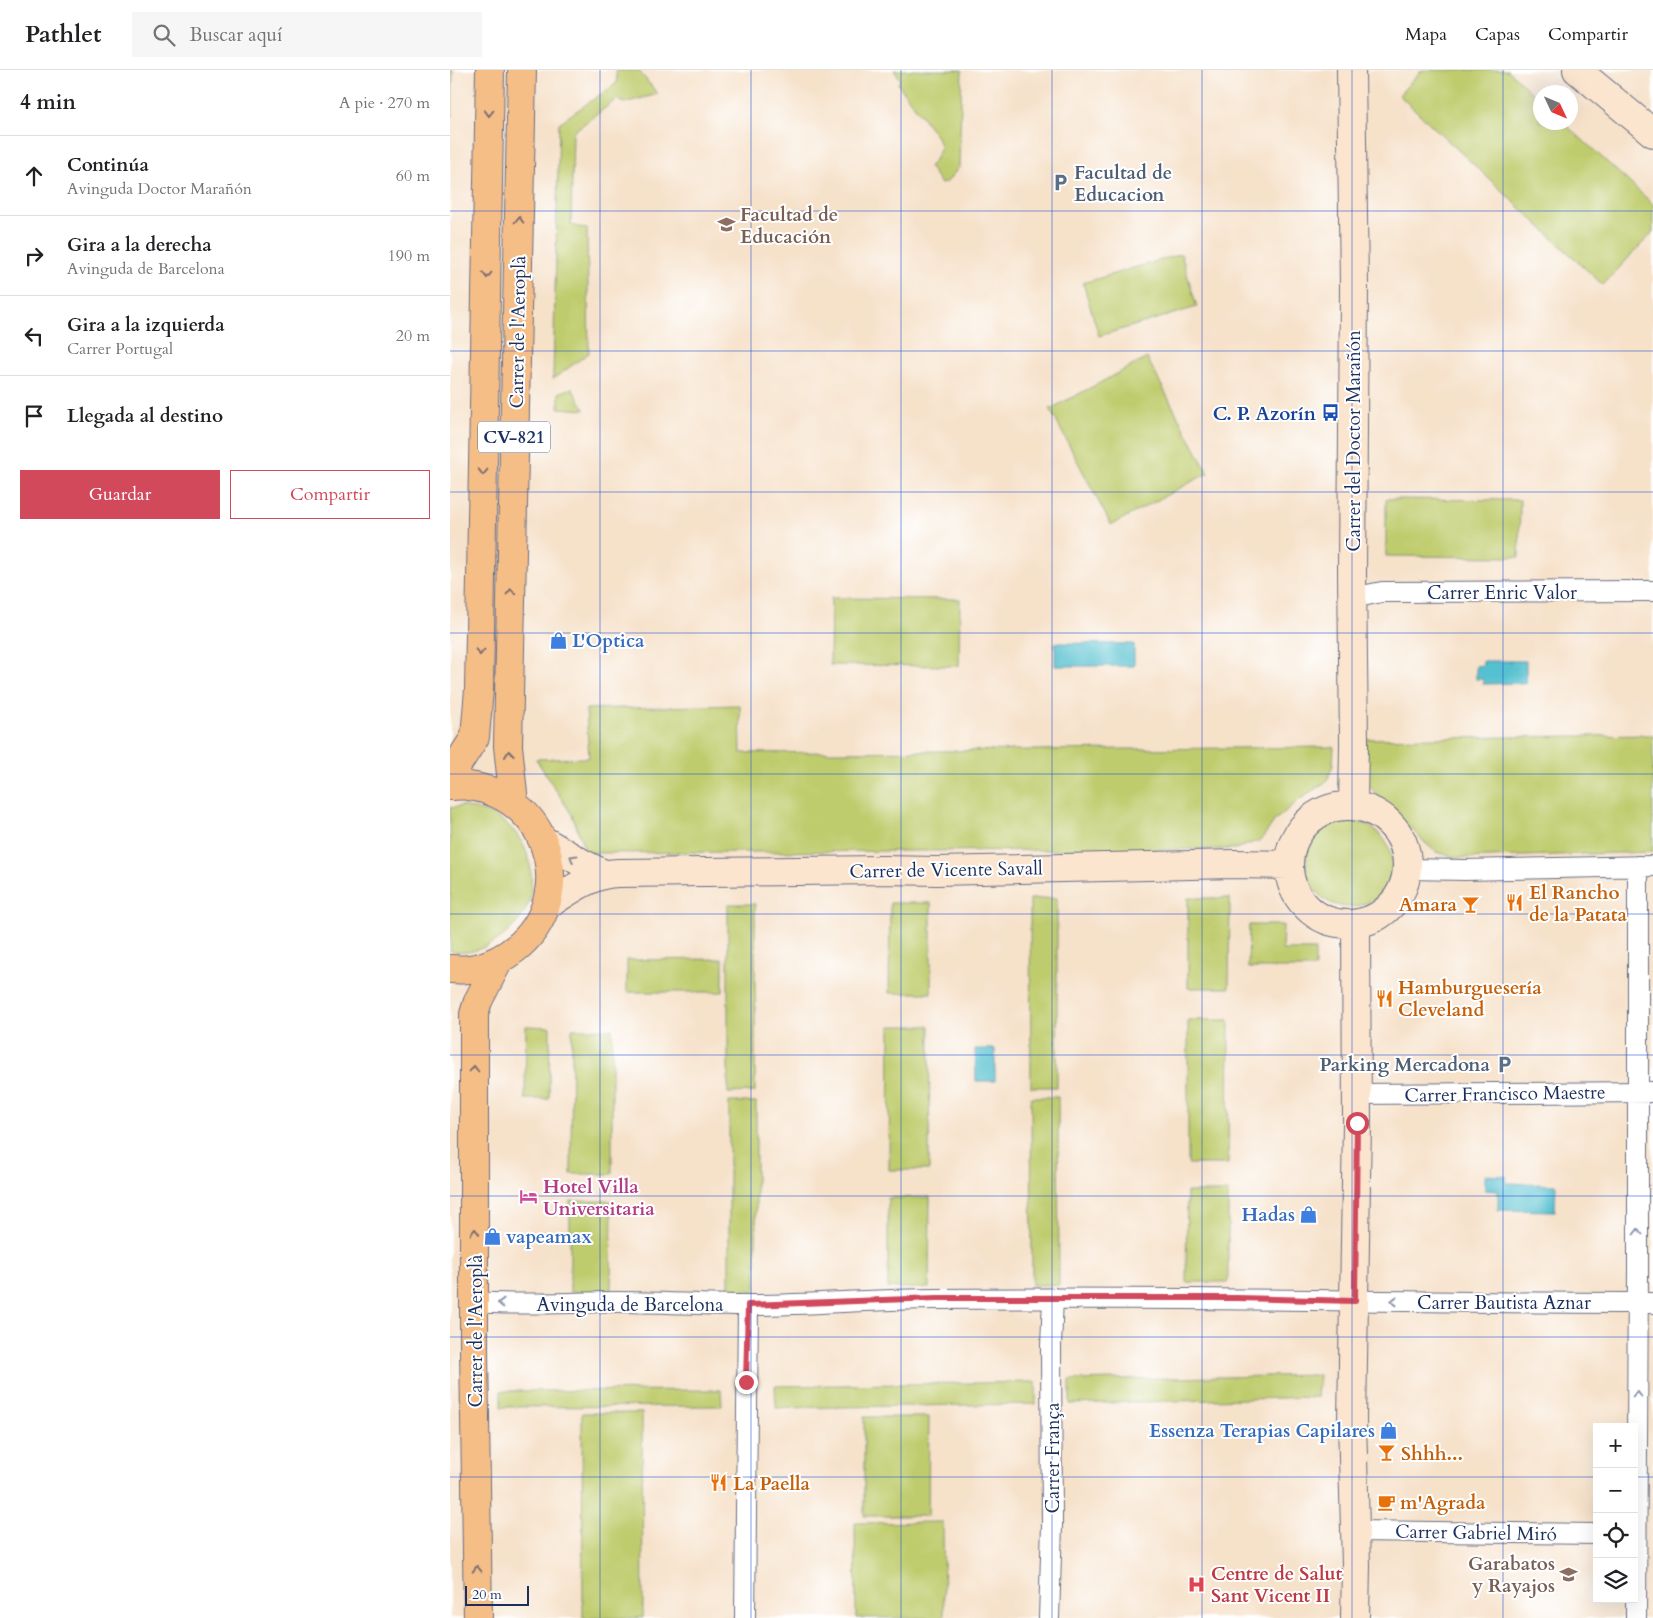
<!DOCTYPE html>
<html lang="es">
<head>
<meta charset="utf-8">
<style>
	:root { --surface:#fff; --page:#f6f6f6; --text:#202124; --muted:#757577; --line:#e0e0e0; --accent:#d1495b }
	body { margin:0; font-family:Cardo,serif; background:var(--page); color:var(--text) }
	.controls { position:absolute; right:15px; bottom:15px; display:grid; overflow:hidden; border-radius:0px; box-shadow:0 5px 20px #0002 }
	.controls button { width:45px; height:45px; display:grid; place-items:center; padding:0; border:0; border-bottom:1px solid var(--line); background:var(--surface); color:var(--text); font:25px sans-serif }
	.compass { position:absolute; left:1083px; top:15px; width:45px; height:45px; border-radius:50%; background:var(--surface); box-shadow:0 5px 20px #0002; rotate:134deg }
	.scale { position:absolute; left:15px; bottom:12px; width:64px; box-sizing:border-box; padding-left:5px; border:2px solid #1b2f5e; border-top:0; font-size:14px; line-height:18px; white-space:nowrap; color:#1b2f5e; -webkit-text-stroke:4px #fff; paint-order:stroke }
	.stop { position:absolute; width:15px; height:15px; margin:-11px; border:4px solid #d1495b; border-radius:50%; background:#fff }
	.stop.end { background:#d1495b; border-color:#fff; box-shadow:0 1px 5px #0008 }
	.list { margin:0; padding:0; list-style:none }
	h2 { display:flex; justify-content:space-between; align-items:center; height:65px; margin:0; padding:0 20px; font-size:21px }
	h2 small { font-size:16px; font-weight:400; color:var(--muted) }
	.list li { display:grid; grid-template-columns:32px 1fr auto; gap:15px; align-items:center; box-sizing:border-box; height:80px; padding:0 20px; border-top:1px solid var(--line) }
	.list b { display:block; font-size:19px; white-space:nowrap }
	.list p { margin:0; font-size:16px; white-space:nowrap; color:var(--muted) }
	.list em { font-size:16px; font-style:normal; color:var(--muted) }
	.actions { display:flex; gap:10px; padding:15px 20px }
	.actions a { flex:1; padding:11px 0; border:1px solid var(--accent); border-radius:0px; text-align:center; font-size:18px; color:var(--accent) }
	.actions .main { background:var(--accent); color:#fff }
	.icon { flex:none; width:28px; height:28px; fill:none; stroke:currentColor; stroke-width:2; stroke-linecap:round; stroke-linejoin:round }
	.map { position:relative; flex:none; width:1203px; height:1548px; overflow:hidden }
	header { display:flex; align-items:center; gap:30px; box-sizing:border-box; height:70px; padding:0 25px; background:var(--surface); border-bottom:1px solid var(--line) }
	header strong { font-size:24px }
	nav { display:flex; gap:28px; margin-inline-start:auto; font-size:18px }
	.search { width:350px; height:45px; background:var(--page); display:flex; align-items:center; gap:12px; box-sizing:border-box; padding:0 18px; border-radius:0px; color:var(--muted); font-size:19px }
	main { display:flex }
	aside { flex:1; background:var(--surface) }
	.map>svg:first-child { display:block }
	.green { fill:#bfcc6d; stroke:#6d7e66 }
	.water { fill:#54c0cf; stroke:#387896 }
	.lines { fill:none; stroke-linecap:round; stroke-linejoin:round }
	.street-casing { stroke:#686d83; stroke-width:22 }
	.secondary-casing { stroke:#686d83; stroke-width:30 }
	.primary-casing { stroke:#686d83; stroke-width:30 }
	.street { stroke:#fff; stroke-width:20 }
	.secondary { stroke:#fbe5cf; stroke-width:28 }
	.primary { stroke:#f6be87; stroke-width:28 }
	.oneway { stroke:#7e6f70 }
	.oneway2 { stroke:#8b8a96 }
	.oneway3 { stroke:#8d97ae }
	.route { stroke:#d1495b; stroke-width:6 }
	.grid { fill:none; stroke:#1d4ed8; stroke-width:1; stroke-opacity:0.55 }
	.labels { text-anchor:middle; stroke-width:4; stroke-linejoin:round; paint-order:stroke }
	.shield { fill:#fff; stroke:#5f6d8e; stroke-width:1 }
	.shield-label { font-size:18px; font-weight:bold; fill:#1b2f5e }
	.service-label { font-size:19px; font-weight:bold; fill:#4e5e75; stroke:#fff; text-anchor:start }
	.education-label { font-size:19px; font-weight:bold; fill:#785e54; stroke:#fff; text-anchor:start }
	.street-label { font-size:19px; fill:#1b2f5e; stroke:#fff }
	.transit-label { font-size:19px; font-weight:bold; fill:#164399; stroke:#fff; text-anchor:end }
	.shop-label { font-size:19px; font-weight:bold; fill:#366cbe; stroke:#fff; text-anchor:start }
	.food-label { font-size:19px; font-weight:bold; fill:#c56008; stroke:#fff; text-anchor:start }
	.hotel-label { font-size:19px; font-weight:bold; fill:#b23c85; stroke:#fff; text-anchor:start }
	.health-label { font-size:19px; font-weight:bold; fill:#be3a42; stroke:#fff; text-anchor:start }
</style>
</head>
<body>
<header>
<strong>Pathlet</strong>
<div class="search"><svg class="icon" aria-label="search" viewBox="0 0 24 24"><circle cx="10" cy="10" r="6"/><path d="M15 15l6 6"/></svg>Buscar aquí</div>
<nav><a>Mapa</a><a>Capas</a><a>Compartir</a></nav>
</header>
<main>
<aside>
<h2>4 min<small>A pie · 270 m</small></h2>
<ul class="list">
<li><svg class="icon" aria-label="ahead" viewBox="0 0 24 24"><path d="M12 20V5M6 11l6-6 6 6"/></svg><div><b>Continúa</b><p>Avinguda Doctor Marañón</p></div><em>60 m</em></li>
<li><svg class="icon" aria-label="right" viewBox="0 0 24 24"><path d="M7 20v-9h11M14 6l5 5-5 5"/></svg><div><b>Gira a la derecha</b><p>Avinguda de Barcelona</p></div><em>190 m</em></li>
<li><svg class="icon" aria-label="left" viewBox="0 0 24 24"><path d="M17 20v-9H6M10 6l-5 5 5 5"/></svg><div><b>Gira a la izquierda</b><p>Carrer Portugal</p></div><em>20 m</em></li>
<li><svg class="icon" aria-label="arrive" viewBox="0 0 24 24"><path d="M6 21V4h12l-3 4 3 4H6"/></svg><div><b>Llegada al destino</b></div></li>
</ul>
<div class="actions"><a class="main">Guardar</a><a>Compartir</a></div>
</aside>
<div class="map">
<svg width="1203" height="1548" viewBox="0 0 1203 1548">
	<rect width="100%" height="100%" fill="#fff"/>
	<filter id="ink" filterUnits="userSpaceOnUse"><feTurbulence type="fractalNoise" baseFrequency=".02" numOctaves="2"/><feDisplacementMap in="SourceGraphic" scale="10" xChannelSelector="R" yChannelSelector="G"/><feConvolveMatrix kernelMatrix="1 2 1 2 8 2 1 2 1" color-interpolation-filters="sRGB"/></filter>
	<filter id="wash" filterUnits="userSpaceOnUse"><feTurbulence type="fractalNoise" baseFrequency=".0096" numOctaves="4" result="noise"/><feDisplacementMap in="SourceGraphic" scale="20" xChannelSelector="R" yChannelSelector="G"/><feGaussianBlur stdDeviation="1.12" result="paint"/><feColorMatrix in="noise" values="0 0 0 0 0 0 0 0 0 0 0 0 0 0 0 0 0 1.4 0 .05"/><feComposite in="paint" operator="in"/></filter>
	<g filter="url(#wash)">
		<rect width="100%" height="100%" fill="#f6e1c9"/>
		<!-- green -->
		<path class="green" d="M 0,0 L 3,0 L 2,46 L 0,45 Z
			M 166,0 L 188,0 L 208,24 L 174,33 L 167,29 L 123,62 L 121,155 L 137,159 L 139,283 L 103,309 L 109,53 L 167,13 Z
			M 444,0 L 512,0 L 509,97 L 497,112 L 491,114 L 479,96 L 483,93 L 491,78 L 487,67 L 448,14 L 450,9 Z
			M 972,0 L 1058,0 L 1090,31 L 1090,52 L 1114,53 L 1203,134 L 1203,162 L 1153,215 L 949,25 Z
			M 731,184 L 747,237 L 649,266 L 633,213 Z
			M 697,288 L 758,403 L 661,455 L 600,339 Z
			M 122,318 L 135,340 L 109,338 L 109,323 Z
			M 936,429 L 1070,430 L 1069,487 L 936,486 Z
			M 381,528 L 510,529 L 509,596 L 380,595 Z
			M 290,635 L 291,683 L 884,677 L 883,695 L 877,711 L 849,730 L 825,750 L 811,770 L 785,779 L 136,783 L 122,745 L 86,689 L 139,688 L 136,639 Z
			M 1203,665 L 1203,782 L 1008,788 L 986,782 L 974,772 L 917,714 L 913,669 Z
			M 12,736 C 24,739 37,741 48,748 C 73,763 83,789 81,817 C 81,822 81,828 79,832 C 72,850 60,862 44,872 C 31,880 16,885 0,881 L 0,738 Z
			M856 794a43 43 0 1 1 86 0a43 43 0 1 1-86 0Z
			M 607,828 L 607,1017 L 581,1017 L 580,829 Z
			M 738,828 L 780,828 L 779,918 L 738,918 Z
			M 440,833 L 481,833 L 481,923 L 439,923 Z
			M 278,834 L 305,834 L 305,1022 L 278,1023 Z
			M 799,855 L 833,855 L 832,880 L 865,880 L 865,898 L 798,898 Z
			M 273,889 L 273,922 L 177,922 L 177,890 Z
			M 738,950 L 779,950 L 778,1094 L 738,1094 Z
			M 76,956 L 100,957 L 99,1029 L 75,1029 Z
			M 440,956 L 480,956 L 479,1100 L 439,1100 Z
			M 122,959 L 162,959 L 162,1104 L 121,1104 Z
			M 581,1027 L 608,1027 L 609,1215 L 582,1215 Z
			M 279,1032 L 306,1032 L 306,1221 L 279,1221 Z
			M 737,1122 L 778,1122 L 778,1212 L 736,1212 Z
			M 480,1127 L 479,1218 L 438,1218 L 438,1128 Z
			M 120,1131 L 162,1131 L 161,1222 L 120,1222 Z
			M 869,1305 L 867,1327 L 620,1334 L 620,1310 Z
			M 586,1312 L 586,1334 L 326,1338 L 325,1316 Z
			M 271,1320 L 272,1336 L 51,1337 L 51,1321 Z
			M 132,1343 L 192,1343 L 193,1548 L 133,1548 Z
			M 414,1347 L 479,1347 L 478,1446 L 414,1446 Z
			M 493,1452 L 494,1548 L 406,1548 L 405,1453 Z"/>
		<!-- water -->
		<path class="water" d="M 605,573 L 684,574 L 684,596 L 605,596 Z
			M 1033,591 L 1076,591 L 1076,613 L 1033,614 L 1033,609 L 1026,609 L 1026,596 L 1033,595 Z
			M 525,979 L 545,979 L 545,1011 L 526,1011 Z
			M 1035,1105 L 1056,1106 L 1057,1113 L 1106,1115 L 1105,1141 L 1048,1140 L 1048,1121 L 1035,1120 Z"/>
	</g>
	<g filter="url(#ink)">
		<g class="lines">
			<defs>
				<path id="street" d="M 902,528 L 932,522 L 1203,521
					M 957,799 L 1015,800 L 1203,796
					M 907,1024 L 1203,1022
					M 25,1232 C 72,1236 120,1232 167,1232 C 211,1232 254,1235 297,1235 C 361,1235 424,1229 487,1229 C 726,1226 964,1233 1203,1233
					M 905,1461 L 1147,1464
					M 295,1548 L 298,1235
					M 599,1548 L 602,1455 L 601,1276 L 603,1228
					M 1186,1548 L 1188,1200 L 1188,796"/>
				<path id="secondary" d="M 901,0 L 904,216 L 902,503 L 904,673 L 903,736
					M 1127,0 L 1203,63
					M839 795a59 59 0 1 1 118 0a59 59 0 1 1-118 0Z
					M 93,770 L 132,793 L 154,804
					M 97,835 C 120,821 140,804 168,803 L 432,800 L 487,801 L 784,794 L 838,795
					M 905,1548 L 906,1495 L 902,1351 L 907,1053 L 906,854"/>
				<path id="primary" d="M 0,706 L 25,667 L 29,619 L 40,0
					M 0,716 C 6,716 13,715 19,716 C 105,727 130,837 58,884 C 48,891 32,898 19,899 C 13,900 6,899 0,899
					M 64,733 L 58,676 L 72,0
					M 28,1548 L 24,1280 L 24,944 L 28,931 L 49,890"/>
			</defs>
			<!-- street casing -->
			<use href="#street" class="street-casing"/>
			<!-- secondary casing -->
			<use href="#secondary" class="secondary-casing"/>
			<!-- primary casing -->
			<use href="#primary" class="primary-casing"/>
			<!-- street -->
			<use href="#street" class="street"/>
			<!-- secondary -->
			<use href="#secondary" class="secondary"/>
			<!-- primary -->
			<use href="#primary" class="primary"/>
		</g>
		<!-- one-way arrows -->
		<defs><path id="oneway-chevron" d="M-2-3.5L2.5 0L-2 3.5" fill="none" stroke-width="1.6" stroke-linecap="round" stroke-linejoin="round" transform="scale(1.25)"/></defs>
		<g class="oneway">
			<use href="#oneway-chevron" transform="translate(39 43) rotate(91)"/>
			<use href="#oneway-chevron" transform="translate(69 150) rotate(-89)"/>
			<use href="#oneway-chevron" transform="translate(37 205) rotate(91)"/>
			<use href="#oneway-chevron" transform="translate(33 402) rotate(91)"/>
			<use href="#oneway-chevron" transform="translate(61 522) rotate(-89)"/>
			<use href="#oneway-chevron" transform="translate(30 582) rotate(91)"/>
			<use href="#oneway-chevron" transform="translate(59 684) rotate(-96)"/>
			<use href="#oneway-chevron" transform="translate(24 999) rotate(-90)"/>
			<use href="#oneway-chevron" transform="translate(25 1162) rotate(-90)"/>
			<use href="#oneway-chevron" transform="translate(27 1499) rotate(-91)"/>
		</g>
		<use class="oneway2" href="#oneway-chevron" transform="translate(123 788) rotate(-149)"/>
		<g class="oneway3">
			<use href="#oneway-chevron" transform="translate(1188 1162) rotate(-90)"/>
			<use href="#oneway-chevron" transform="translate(944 1231) rotate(-180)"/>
			<use href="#oneway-chevron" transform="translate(51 1233) rotate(-179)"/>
			<use href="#oneway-chevron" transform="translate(1187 1324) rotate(-90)"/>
		</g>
	</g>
	<g class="lines" filter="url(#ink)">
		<!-- route -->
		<path class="route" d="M 296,1312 L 298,1235 L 486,1228 L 787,1228 L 905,1231 L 907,1053"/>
	</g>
	<!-- grid -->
	<path class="grid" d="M 150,0 L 150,1548M 301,0 L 301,1548M 451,0 L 451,1548M 602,0 L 602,1548M 752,0 L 752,1548M 902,0 L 902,1548M 1053,0 L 1053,1548M 0,141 L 1203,141M 0,281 L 1203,281M 0,422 L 1203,422M 0,563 L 1203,563M 0,704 L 1203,704M 0,844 L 1203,844M 0,985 L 1203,985M 0,1126 L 1203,1126M 0,1267 L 1203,1267M 0,1407 L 1147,1407M 1184,1407 L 1203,1407"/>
	<!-- icons -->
	<defs>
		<symbol id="parking-bare" viewBox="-9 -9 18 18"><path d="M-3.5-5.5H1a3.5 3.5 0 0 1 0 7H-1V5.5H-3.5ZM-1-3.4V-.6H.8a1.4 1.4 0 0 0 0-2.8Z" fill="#5c6f8a" stroke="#fff" stroke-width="2.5" paint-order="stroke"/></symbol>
		<symbol id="university-bare" viewBox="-9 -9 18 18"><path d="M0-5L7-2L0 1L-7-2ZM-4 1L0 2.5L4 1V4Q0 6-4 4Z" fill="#8d6e63" stroke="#fff" stroke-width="2.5" paint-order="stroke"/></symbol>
		<symbol id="bus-bare" viewBox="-9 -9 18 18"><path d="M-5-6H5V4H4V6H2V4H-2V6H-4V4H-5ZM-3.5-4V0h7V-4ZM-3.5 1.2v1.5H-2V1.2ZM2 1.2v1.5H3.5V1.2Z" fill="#1a4fb4" stroke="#fff" stroke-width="2.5" paint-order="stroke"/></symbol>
		<symbol id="shop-bare" viewBox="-9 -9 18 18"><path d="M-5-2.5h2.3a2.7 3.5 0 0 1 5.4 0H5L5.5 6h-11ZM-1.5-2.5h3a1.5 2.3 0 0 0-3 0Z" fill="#3f7fe0" stroke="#fff" stroke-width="2.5" paint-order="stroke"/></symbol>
		<symbol id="restaurant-bare" viewBox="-9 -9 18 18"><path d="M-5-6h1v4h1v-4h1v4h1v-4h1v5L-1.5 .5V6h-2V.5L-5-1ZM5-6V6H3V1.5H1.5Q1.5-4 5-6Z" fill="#e8710a" stroke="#fff" stroke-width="2.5" paint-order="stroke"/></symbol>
		<symbol id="bar-bare" viewBox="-9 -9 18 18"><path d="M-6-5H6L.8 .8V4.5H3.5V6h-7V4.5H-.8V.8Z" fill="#e8710a" stroke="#fff" stroke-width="2.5" paint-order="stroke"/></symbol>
		<symbol id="hotel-bare" viewBox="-9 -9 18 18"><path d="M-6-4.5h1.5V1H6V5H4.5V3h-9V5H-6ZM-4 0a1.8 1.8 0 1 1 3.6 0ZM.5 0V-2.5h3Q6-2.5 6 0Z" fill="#d1479c" stroke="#fff" stroke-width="2.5" paint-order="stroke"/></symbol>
		<symbol id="cafe-bare" viewBox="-9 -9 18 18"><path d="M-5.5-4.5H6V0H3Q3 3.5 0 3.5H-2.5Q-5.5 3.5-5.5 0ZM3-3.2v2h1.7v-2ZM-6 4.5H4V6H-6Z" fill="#e8710a" stroke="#fff" stroke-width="2.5" paint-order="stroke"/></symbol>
		<symbol id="school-bare" viewBox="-9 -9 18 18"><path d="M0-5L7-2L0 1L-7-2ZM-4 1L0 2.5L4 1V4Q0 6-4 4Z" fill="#8d6e63" stroke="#fff" stroke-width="2.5" paint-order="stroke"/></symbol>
		<symbol id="hospital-bare" viewBox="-9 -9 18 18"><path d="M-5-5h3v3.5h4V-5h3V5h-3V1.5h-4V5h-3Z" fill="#e0444e" stroke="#fff" stroke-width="2.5" paint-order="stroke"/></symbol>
	</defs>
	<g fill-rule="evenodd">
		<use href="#parking-bare" x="598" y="100" width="25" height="25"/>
		<use href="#university-bare" x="264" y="142" width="25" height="25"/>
		<use href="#bus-bare" x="868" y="330" width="25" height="25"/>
		<use href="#shop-bare" x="96" y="558" width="25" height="25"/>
		<use href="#restaurant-bare" x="1052" y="820" width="25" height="25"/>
		<use href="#bar-bare" x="1008" y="822" width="25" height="25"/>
		<use href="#restaurant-bare" x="922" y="916" width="25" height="25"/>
		<use href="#parking-bare" x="1042" y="982" width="25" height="25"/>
		<use href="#hotel-bare" x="66" y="1114" width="25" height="25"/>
		<use href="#shop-bare" x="846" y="1132" width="25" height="25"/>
		<use href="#shop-bare" x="30" y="1154" width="25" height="25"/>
		<use href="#shop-bare" x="926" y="1348" width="25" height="25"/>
		<use href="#bar-bare" x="924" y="1370" width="25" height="25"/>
		<use href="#restaurant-bare" x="256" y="1400" width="25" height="25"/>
		<use href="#cafe-bare" x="924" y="1420" width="25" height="25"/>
		<use href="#school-bare" x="1106" y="1492" width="25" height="25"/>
		<use href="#hospital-bare" x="734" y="1502" width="25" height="25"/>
	</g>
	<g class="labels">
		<!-- shield labels -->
		<rect class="shield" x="28" y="351.5" width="72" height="31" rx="4"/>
		<g class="shield-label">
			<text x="64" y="373">CV-821</text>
		</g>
		<!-- service labels -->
		<g class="service-label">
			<text x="624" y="109">Facultad de<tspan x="624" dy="22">Educacion</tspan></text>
			<text x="1040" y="1001" text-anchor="end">Parking Mercadona</text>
		</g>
		<!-- education labels -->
		<g class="education-label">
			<text x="290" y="151">Facultad de<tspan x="290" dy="22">Educación</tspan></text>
			<text x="1105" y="1500" text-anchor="end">Garabatos<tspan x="1105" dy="22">y Rayajos</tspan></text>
		</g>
		<!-- street labels -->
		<g class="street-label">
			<text transform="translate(67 262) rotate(-89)" y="7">Carrer de l'Aeroplà</text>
			<text transform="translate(903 371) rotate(-90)" y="7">Carrer del Doctor Marañón</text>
			<text x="1052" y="529">Carrer Enric Valor</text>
			<text transform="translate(496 799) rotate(-1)" y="7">Carrer de Vicente Savall</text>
			<text transform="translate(1055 1023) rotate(-1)" y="7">Carrer Francisco Maestre</text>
			<text x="1054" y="1239">Carrer Bautista Aznar</text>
			<text x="180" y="1241">Avinguda de Barcelona</text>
			<text transform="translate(25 1261) rotate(-90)" y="7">Carrer de l'Aeroplà</text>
			<text transform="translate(602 1388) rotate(-90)" y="7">Carrer França</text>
			<text transform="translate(1026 1462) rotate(1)" y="7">Carrer Gabriel Miró</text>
		</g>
		<!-- transit labels -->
		<g class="transit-label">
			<text x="866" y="350">C. P. Azorín</text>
		</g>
		<!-- shop labels -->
		<g class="shop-label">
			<text x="122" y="577">L'Optica</text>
			<text x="845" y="1151" text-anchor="end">Hadas</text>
			<text x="56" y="1173">vapeamax</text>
			<text x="925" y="1367" text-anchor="end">Essenza Terapias Capilares</text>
		</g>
		<!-- food labels -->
		<g class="food-label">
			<text x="1079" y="829">El Rancho<tspan x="1079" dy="22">de la Patata</tspan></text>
			<text x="1007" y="841" text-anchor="end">Amara</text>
			<text x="948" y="924">Hamburguesería<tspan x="948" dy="22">Cleveland</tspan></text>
			<text x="951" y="1390">Shhh...</text>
			<text x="283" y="1420">La Paella</text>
			<text x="950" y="1439">m'Agrada</text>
		</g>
		<!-- hotel labels -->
		<g class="hotel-label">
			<text x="93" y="1123">Hotel Villa<tspan x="93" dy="22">Universitaria</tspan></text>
		</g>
		<!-- health labels -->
		<g class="health-label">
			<text x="761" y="1510">Centre de Salut<tspan x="761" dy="22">Sant Vicent II</tspan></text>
		</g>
	</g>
</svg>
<div class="controls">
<button>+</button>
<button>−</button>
<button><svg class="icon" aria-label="locate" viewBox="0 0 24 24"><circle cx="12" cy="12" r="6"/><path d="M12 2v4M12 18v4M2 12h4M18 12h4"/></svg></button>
<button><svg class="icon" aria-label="layers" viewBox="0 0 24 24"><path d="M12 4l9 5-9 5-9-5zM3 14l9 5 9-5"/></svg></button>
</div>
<svg class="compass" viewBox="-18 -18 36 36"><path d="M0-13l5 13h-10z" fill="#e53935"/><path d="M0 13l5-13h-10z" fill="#757577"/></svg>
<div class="scale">20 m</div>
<div class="stop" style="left:907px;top:1053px"></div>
<div class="stop end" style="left:296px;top:1312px"></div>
</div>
</main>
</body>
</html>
